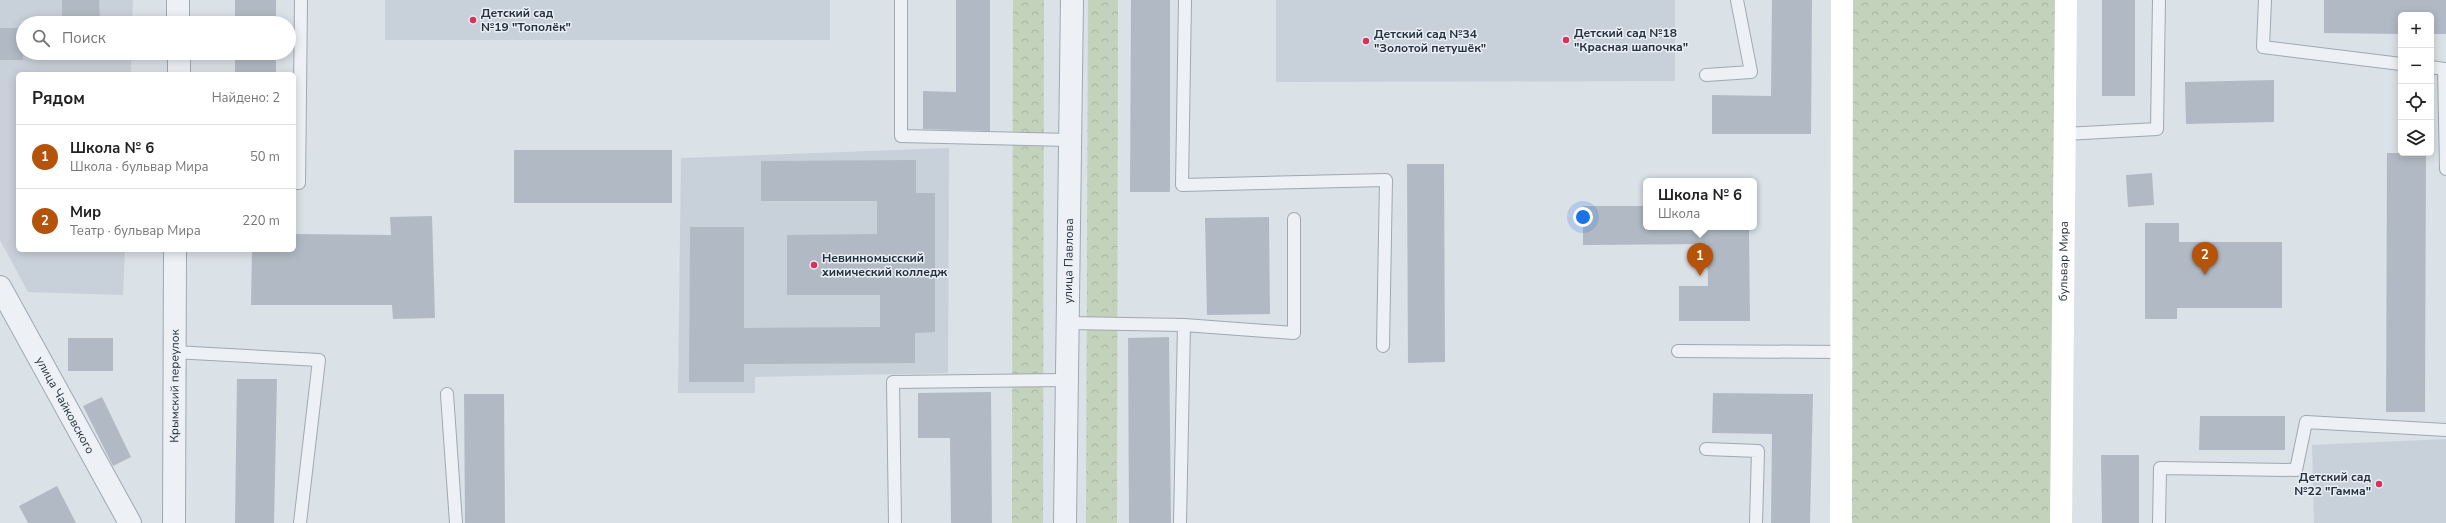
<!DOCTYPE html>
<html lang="ru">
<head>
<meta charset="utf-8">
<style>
	:root { --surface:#fff; --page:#f6f6f6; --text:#222; --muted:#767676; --line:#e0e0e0; --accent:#b45309 }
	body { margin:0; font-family:"Nunito Sans",sans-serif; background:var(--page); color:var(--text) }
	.controls { position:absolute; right:12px; top:12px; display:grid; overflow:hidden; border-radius:6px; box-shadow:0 2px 10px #0003 }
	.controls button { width:36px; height:36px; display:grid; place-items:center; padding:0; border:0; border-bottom:1px solid var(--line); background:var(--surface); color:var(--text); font:20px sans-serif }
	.you { position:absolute; left:1583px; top:217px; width:14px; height:14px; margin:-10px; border:3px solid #fff; border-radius:50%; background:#1a73e8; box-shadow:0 0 0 6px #1a73e833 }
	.badge { display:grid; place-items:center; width:26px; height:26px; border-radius:50%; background:var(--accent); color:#fff; font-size:13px; font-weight:700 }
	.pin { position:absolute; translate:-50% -33px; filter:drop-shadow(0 1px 2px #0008) }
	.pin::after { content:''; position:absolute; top:21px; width:14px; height:12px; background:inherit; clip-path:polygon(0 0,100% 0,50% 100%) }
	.popup { position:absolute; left:1643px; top:178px; width:114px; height:52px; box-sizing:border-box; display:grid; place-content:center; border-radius:6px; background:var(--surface); filter:drop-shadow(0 1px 3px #0005); font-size:13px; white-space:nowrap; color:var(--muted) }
	.popup b { font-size:15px; color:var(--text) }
	.popup::after { content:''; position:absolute; left:50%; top:100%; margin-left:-8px; border:8px solid transparent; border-top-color:var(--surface) }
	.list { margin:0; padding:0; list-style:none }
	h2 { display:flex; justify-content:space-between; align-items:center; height:52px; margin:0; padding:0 16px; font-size:17px }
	h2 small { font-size:13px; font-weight:400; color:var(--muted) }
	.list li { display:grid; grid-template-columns:26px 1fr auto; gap:12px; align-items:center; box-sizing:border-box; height:64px; padding:0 16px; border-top:1px solid var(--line) }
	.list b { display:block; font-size:15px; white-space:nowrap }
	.list p { margin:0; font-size:13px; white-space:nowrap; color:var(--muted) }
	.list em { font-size:13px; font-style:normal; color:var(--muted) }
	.icon { flex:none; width:22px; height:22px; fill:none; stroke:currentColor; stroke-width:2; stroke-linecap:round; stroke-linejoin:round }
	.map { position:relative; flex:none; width:2446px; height:523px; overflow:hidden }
	.search { position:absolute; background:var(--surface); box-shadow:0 2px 10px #0003; left:16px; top:16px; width:280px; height:44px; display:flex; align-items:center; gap:10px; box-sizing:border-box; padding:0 14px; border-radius:22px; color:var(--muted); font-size:15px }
	.panel { position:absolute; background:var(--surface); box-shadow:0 2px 10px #0003; left:16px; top:72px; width:280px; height:180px; border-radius:6px }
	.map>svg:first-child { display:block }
	.built { fill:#c8d0d9 }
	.forest { fill:url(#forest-crowns) }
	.building { fill:#b1bac4 }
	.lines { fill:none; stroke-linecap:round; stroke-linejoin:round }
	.lane-casing { stroke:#9fa8b1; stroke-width:14 }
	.street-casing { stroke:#9fa8b1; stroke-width:24 }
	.lane { stroke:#edf1f5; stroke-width:12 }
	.street { stroke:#edf1f5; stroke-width:22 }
	.secondary { stroke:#fff; stroke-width:22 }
	.poi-dot { fill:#dc305c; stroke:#eaeff5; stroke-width:1.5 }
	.labels { text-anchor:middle; stroke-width:3; stroke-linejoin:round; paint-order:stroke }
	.poi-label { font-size:12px; font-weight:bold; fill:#23303e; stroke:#eaeff5; text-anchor:start }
	.street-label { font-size:12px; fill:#23303e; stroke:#eaeff5 }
</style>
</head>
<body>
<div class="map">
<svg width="2446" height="523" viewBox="0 0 2446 523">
	<defs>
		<pattern id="forest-crowns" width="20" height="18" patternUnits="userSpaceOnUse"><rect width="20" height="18" fill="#c3d2bb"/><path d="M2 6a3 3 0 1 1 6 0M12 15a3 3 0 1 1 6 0" fill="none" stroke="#a7b5a2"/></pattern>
	</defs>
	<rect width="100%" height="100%" fill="#dae1e7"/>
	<!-- built -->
	<path class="built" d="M 0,0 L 133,0 L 132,23 L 23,23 L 23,53 L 131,53 L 131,74 L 18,74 L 18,250 L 125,250 L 123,295 L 28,292 L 0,240 Z
		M 385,0 L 830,0 L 830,40 L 385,40 Z
		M 1276,0 L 1675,0 L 1675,81 L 1276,82 Z
		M 949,148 L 948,373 L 755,377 L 755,393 L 678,393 L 681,158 Z
		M 2446,439 L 2446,523 L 2314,523 L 2312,445 Z"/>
	<!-- forest -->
	<path class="forest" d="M 1013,0 L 1044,0 L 1043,523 L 1012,523 Z
		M 1088,0 L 1118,0 L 1117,523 L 1086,523 Z
		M 1842,0 L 2066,0 L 2061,523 L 1841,523 Z"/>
	<!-- building -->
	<path class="building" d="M 62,0 L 99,0 L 100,23 L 62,23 Z
		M 235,0 L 276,0 L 276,23 L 235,23 Z
		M 956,0 L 990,0 L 990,131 L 923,129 L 923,91 L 956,92 Z
		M 1131,0 L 1170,0 L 1170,192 L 1130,192 Z
		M 1772,0 L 1812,0 L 1811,134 L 1712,134 L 1712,95 L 1771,96 Z
		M 2102,0 L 2135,0 L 2135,96 L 2102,96 Z
		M 2324,0 L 2446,0 L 2446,34 L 2431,34 L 2431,15 L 2401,15 L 2401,34 L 2324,33 Z
		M 0,28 L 23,28 L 23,60 L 0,60 Z
		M 235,53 L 276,53 L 276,74 L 235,74 Z
		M 2274,80 L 2274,122 L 2186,124 L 2185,82 Z
		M 514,150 L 672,150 L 672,203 L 514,203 Z
		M 2387,153 L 2426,153 L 2425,412 L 2386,412 Z
		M 916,160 L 916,193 L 935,193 L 935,332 L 915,333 L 915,363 L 744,364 L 744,382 L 689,382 L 690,227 L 744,227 L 744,328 L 880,327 L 880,295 L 787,295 L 787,235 L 877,234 L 877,201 L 761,201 L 761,161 Z
		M 1407,164 L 1444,164 L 1445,362 L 1408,363 Z
		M 2152,173 L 2154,205 L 2128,207 L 2126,175 Z
		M 1583,206 L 1646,206 L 1646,227 L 1749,227 L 1750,321 L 1679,321 L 1679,286 L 1708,286 L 1707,244 L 1583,245 Z
		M 432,216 L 435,318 L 393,319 L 392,305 L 251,305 L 252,250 L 294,250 L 294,234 L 391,235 L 390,217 Z
		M 1269,217 L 1270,314 L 1207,315 L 1205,218 Z
		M 2145,223 L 2179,223 L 2179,242 L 2282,242 L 2282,308 L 2177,308 L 2177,319 L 2145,319 Z
		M 1169,337 L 1171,523 L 1129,523 L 1128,338 Z
		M 68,338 L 113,338 L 113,371 L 68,371 Z
		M 237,379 L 277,379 L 274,523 L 235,523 Z
		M 991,392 L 992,523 L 951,523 L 950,438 L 918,438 L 918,393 Z
		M 1713,393 L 1813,394 L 1810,523 L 1771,523 L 1772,434 L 1712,433 Z
		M 464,394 L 504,394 L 505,523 L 465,523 Z
		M 102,397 L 131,457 L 113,466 L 83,406 Z
		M 2200,416 L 2285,416 L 2285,450 L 2199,450 Z
		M 2101,455 L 2139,455 L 2139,523 L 2102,523 Z
		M 57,486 L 76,523 L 28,523 L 19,506 Z"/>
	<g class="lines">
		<defs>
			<path id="lane" d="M 901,0 L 901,136 L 1071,140
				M 1185,0 L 1182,185 L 1386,180 L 1383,346
				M 2265,0 L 2263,47 L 2401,64
				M 2431,67 L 2444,69 L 2446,169
				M 1706,75 L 1751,72 L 1737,0
				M 2065,134 L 2157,129 L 2159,0
				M 294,183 L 299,183 L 301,0
				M 1069,323 L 1184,325 L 1294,333 L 1294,219
				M 1678,351 L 1841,352
				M 174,352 L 319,360 L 300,523
				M 447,394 L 456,523
				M 1706,449 L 1758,451 L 1756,523
				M 895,523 L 893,382 L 1068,380
				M 1180,523 L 1184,325
				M 2159,523 L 2160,468 L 2296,470 L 2306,422 L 2446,430"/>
			<g id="street">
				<path d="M 178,0 L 178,23"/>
				<path d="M 179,53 L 179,74"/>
				<path id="s1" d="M 0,287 L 130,523"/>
				<path id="s2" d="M 174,523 L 175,250"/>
				<path id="s3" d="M 1065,523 L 1072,0"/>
			</g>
		</defs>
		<!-- lane casing -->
		<use href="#lane" class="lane-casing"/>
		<!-- street casing -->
		<use href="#street" class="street-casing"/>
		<!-- lane -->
		<use href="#lane" class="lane"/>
		<!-- street -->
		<use href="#street" class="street"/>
		<!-- secondary -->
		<g class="secondary">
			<path d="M 1841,523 L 1842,0"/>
			<path id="s4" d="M 2061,523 L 2066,0"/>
		</g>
	</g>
	<!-- markers -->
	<g class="poi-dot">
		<circle cx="473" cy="20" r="4"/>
		<circle cx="1566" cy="40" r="4"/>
		<circle cx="1366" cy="41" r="4"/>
		<circle cx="814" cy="265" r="4"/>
		<circle cx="2379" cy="484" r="4"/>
	</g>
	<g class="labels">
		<!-- poi labels -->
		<g class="poi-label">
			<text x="481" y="17">Детский сад<tspan x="481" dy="14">№19 "Тополёк"</tspan></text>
			<text x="1574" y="37">Детский сад №18<tspan x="1574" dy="14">"Красная шапочка"</tspan></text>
			<text x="1374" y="38">Детский сад №34<tspan x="1374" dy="14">"Золотой петушёк"</tspan></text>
			<text x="822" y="262">Невинномысский<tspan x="822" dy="14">химический колледж</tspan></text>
			<text x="2371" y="481" text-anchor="end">Детский сад<tspan x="2371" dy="14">№22 "Гамма"</tspan></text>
		</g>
		<!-- street labels -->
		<g class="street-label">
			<text dy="4" stroke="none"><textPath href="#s3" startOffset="262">улица Павлова</textPath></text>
			<text dy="4" stroke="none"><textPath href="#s4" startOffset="262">бульвар Мира</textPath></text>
			<text dy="4" stroke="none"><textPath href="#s2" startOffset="137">Крымский переулок</textPath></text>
			<text dy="4" stroke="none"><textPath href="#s1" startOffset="135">улица Чайковского</textPath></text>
		</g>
	</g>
</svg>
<div class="controls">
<button>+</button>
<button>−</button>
<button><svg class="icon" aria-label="locate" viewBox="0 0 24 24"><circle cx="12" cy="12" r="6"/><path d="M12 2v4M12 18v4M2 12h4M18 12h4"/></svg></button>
<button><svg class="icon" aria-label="layers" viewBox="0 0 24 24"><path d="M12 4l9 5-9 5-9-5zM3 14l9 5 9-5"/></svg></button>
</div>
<div class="you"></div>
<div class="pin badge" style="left:1700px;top:276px">1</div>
<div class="popup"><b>Школа № 6</b>Школа</div>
<div class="pin badge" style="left:2205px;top:275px">2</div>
<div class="search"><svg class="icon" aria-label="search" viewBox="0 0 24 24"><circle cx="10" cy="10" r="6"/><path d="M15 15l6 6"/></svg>Поиск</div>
<section class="panel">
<h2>Рядом<small>Найдено: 2</small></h2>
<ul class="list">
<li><span class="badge">1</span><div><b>Школа № 6</b><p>Школа · бульвар Мира</p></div><em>50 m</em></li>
<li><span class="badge">2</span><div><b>Мир</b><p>Театр · бульвар Мира</p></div><em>220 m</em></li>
</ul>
</section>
</div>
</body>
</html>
